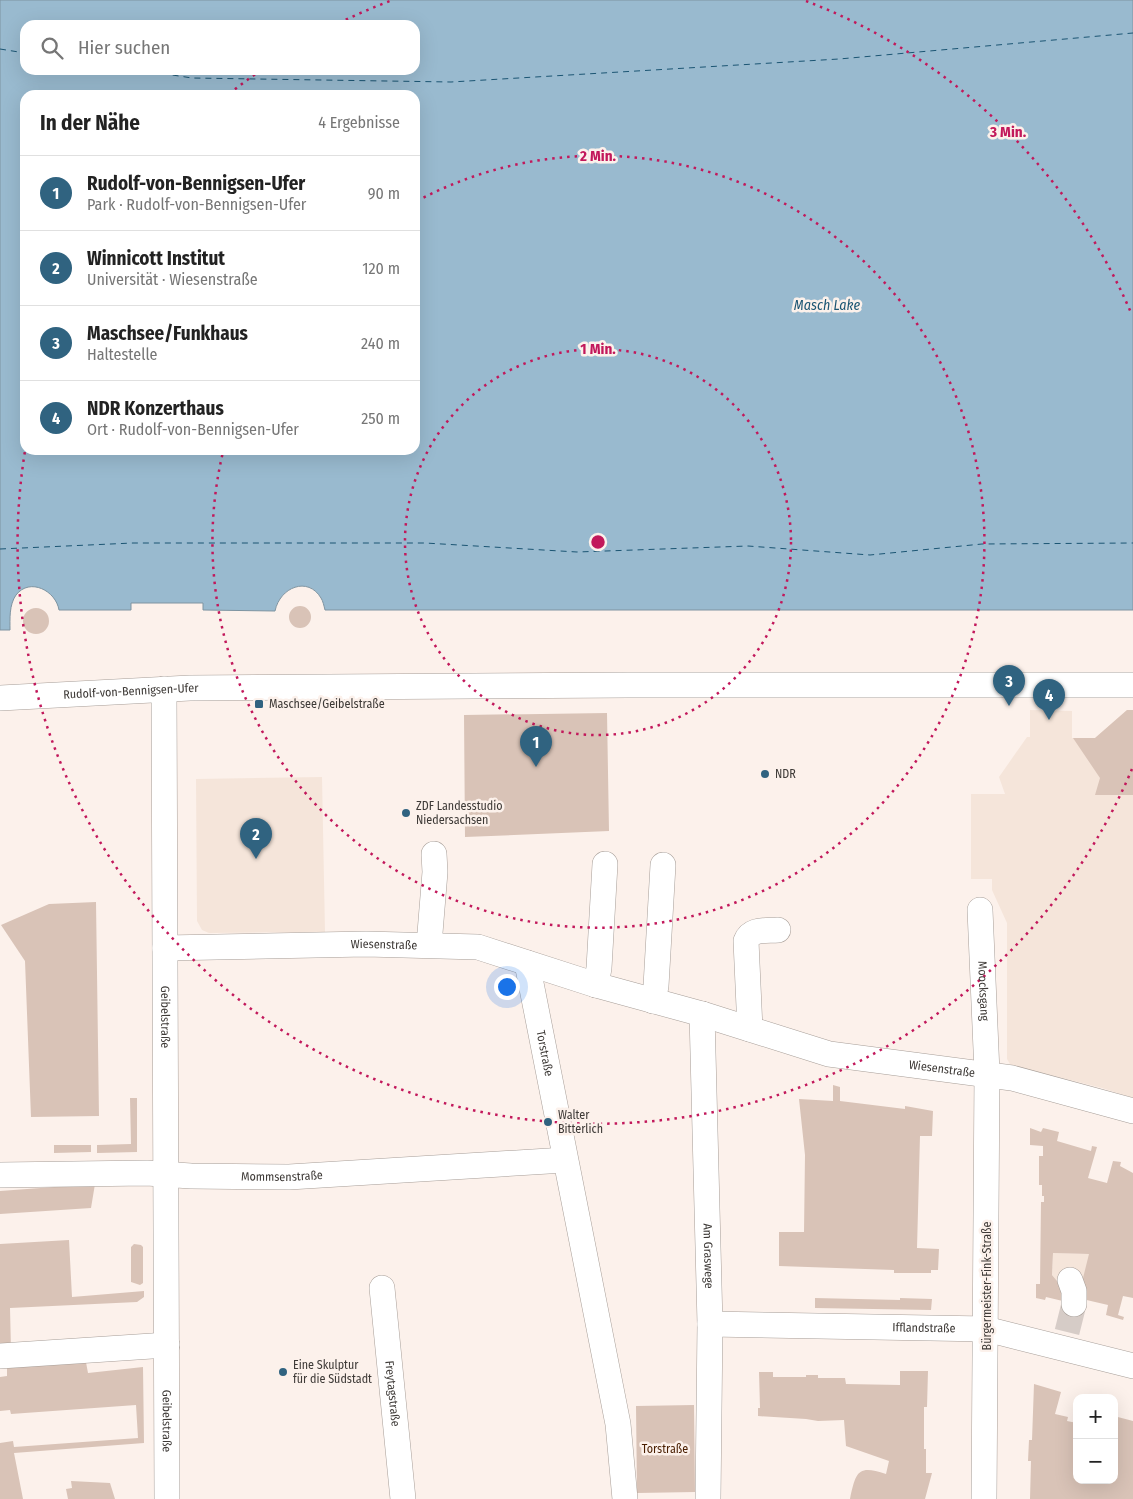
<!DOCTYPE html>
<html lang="de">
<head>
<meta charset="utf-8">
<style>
	:root { --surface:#fff; --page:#f6f6f6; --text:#222; --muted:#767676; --line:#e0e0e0; --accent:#306380 }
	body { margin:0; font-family:"Fira Sans Condensed",sans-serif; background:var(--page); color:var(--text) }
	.controls { position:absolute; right:15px; bottom:15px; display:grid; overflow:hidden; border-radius:10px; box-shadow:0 5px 20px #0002 }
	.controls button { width:45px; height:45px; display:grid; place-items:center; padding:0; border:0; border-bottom:1px solid var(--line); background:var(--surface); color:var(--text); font:25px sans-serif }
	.you { position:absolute; left:506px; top:986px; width:18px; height:18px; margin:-12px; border:4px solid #fff; border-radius:50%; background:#1a73e8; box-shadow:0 0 0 8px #1a73e833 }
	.badge { display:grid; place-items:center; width:32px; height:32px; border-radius:50%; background:var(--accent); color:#fff; font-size:16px; font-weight:700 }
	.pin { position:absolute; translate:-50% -41px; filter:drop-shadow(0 1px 2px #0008) }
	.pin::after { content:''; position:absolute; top:26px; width:18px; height:15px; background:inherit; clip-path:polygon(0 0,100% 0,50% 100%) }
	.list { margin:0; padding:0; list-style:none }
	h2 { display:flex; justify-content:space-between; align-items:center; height:65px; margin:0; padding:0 20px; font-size:21px }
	h2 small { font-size:16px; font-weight:400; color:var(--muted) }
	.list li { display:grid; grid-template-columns:32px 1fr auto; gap:15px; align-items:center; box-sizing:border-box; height:75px; padding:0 20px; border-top:1px solid var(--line) }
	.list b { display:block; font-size:19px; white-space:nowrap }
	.list p { margin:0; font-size:16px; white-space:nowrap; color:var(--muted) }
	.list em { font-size:16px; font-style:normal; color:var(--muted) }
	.icon { flex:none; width:28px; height:28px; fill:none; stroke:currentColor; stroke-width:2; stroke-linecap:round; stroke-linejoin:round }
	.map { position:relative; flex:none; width:1133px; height:1499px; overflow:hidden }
	.search { position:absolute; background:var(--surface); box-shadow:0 5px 20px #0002; left:20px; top:20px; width:400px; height:55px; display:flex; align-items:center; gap:12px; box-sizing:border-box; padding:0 18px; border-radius:15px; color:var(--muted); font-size:19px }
	.panel { position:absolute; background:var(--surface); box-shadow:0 5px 20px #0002; left:20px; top:90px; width:400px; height:365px; border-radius:15px }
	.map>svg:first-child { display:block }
	.built { fill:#f5e5da }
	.green { fill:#d9c3b7 }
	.water { fill:#99bacf; stroke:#7e94a1; fill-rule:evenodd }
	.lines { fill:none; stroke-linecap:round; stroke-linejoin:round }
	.ferry { stroke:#1b5573; stroke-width:1; stroke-dasharray:6 5; stroke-linecap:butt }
	.minor-tunnel { stroke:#d6ccc7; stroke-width:25; stroke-dasharray:25 12; stroke-linecap:butt }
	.minor-casing { stroke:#a79e98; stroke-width:26 }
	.minor { stroke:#fff; stroke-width:25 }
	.ring { fill:none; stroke:#c2185b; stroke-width:2.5; stroke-dasharray:2.5 5 }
	.poi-dot { fill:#306380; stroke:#fcf1eb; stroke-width:2 }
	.labels { text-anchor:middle; stroke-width:5; stroke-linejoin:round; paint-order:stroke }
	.street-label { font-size:12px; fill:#3e3a37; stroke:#fcf1eb }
	.poi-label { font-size:12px; fill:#3e3a37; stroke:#fcf1eb; text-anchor:start }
	.park-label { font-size:12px; fill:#491e00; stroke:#fcf1eb }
	.water-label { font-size:14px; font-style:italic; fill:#1b5573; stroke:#fcf1eb }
	.centre { fill:#c2185b; stroke:#fcf1eb; stroke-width:2.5 }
	.ring-label { font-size:15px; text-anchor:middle; font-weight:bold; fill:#c2185b; stroke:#fcf1eb; stroke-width:5; stroke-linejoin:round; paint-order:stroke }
</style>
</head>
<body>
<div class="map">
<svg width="1133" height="1499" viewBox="0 0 1133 1499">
	<rect width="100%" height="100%" fill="#fcf1eb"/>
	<!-- built -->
	<path class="built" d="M 1030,710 L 1072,711 L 1072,738 L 1095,738 L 1127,710 L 1133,710 L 1133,1098 L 1102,1088 L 1014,1066 L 1010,1064 L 1007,1059 L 1007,923 L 992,890 L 992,879 L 971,879 L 971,794 L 1005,794 L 999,777 L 1027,737 L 1030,737 Z
		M 322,777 L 325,932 L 209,933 L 202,930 L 197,921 L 196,779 Z
		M 1053,1253 L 1090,1254 L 1076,1304 L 1052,1275 Z"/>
	<!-- green -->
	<path class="green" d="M289 617a11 11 0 1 1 22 0a11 11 0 1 1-22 0Z
		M23 621a13 13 0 1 1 26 0a13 13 0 1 1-26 0Z
		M 1127,710 L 1133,710 L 1133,795 L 1095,795 L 1100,778 L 1073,738 L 1095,738 Z
		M 607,713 L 609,831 L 465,837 L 464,715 Z
		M 96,902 L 99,1116 L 31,1117 L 25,961 L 1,925 L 49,904 Z
		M 833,1085 L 840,1087 L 840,1101 L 905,1109 L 905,1106 L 933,1111 L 932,1136 L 920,1136 L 917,1248 L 939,1249 L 938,1270 L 931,1270 L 931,1273 L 894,1273 L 894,1270 L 779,1266 L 779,1232 L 804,1232 L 805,1155 L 799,1099 L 833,1101 Z
		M 130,1098 L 137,1098 L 137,1152 L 97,1153 L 97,1145 L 131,1144 Z
		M 1030,1128 L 1041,1132 L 1043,1128 L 1059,1132 L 1057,1141 L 1091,1151 L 1092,1146 L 1097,1147 L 1088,1178 L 1107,1183 L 1113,1161 L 1121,1162 L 1120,1166 L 1133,1173 L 1133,1298 L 1123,1296 L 1118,1315 L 1124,1317 L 1123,1320 L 1106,1315 L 1108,1305 L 1078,1298 L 1089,1254 L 1053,1253 L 1052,1275 L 1068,1294 L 1071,1303 L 1046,1297 L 1045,1300 L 1036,1298 L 1036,1284 L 1040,1284 L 1041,1202 L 1044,1202 L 1044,1196 L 1042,1196 L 1042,1185 L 1039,1185 L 1039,1156 L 1043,1156 L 1043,1146 L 1030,1145 Z
		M 54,1145 L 91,1145 L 91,1152 L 54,1153 Z
		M 95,1184 L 91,1208 L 0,1214 L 0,1191 Z
		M 69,1240 L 72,1297 L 144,1291 L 144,1297 L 137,1302 L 10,1308 L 11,1351 L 0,1352 L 0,1244 Z
		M 134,1244 L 141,1245 L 143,1247 L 143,1283 L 140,1285 L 131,1282 L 131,1247 Z
		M 815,1298 L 900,1300 L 900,1298 L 932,1299 L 931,1310 L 815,1308 Z
		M 85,1357 L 88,1373 L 143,1367 L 144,1443 L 14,1453 L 23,1499 L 0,1499 L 0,1443 L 13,1441 L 14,1447 L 138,1438 L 136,1405 L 11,1414 L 10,1410 L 0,1411 L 0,1377 L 7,1376 L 7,1360 Z
		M 900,1371 L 928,1371 L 927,1407 L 924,1407 L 924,1449 L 926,1449 L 926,1473 L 932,1473 L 925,1499 L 850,1499 C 856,1471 858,1465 886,1474 L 889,1461 L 846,1446 L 844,1420 L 818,1421 L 806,1419 L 758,1416 L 758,1408 L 760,1408 L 759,1372 L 773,1372 L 773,1377 L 806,1377 L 806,1375 L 818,1375 L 818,1378 L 845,1378 L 846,1384 L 900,1385 Z
		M 1034,1384 L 1061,1392 L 1055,1414 L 1068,1417 L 1067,1421 L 1077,1423 L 1077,1480 L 1114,1480 L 1114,1416 L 1133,1421 L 1133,1499 L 1030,1499 L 1031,1461 L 1028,1461 L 1029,1440 L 1032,1440 Z
		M 694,1405 L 695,1492 L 637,1493 L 636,1406 Z
		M 71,1481 L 110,1483 L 115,1499 L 68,1499 L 66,1489 L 72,1488 Z"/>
	<!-- water -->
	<path class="water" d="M 0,0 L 1133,0 L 1133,610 L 325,610 C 324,606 323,601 321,598 C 308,576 280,587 275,611 L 203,610 L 203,603 L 131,603 L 131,610 L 59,610 C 56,591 30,577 16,595 C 9,605 10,619 10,630 L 0,630 ZM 25,25 L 415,25 L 415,70 L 25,70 ZM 25,95 L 415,95 L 415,450 L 25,450 Z"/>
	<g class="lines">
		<!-- ferry -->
		<path class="ferry" d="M 0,49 L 25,53
			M 140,70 L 192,78 L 451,82 L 839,59 L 1133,33
			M 0,549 L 133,543 L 425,543 L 577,552 L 748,546 L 870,555 L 982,544 L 1133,543"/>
		<!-- minor-tunnel -->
		<path class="minor-tunnel" d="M 1067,1332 L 1074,1304"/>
		<defs>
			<g id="minor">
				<path id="s1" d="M 164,689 L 167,1499"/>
				<path id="s2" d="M 0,698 L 190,688 L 628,685 L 1133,685"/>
				<path id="s3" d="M 980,910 L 987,1073 L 984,1499"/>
				<path d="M 429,945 L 435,872 L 434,854"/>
				<path id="s4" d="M 165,948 L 366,944 L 478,947 L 596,985 L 702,1014 L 829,1054 L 1012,1078 L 1133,1111"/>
				<path id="s5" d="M 527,963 L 618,1424 L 625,1499"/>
				<path d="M 596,985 L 599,968 L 605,864"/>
				<path d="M 653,1001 L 656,986 L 663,865"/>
				<path id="s6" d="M 702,1014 L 710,1324 L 708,1499"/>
				<path d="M 750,1029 L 746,941 C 751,928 766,931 778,930"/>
				<path id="s7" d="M 0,1175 L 147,1173 L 191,1176 L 289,1177 L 565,1160"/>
				<path d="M 1070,1280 L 1074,1291 L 1074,1304"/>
				<path id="s8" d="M 382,1288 L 403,1499"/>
				<path id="s9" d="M 710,1324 L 986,1329 L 1133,1366"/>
				<path d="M 0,1356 L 167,1345"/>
			</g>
		</defs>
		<!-- minor casing -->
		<use href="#minor" class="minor-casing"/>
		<!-- minor -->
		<use href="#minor" class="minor"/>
	</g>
	<!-- distance rings -->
	<g class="ring">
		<circle cx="598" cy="542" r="193"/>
		<path d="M417 201A386 386 0 1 1 223 452"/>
		<path d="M1132 769A580 580 0 0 1 25 451M229 94A580 580 0 0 1 257 73M339 23A580 580 0 0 1 390 1M806 1A580 580 0 0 1 1132 315"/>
	</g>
	<!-- markers -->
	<g class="poi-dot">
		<rect x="254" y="699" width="10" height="10" rx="2.5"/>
		<circle cx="765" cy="774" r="5"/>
		<circle cx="406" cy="813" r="5"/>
		<circle cx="548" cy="1122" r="5"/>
		<circle cx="283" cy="1372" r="5"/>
	</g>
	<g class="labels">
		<!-- street labels -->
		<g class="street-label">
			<text dy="4" stroke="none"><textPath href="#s2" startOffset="131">Rudolf-von-Bennigsen-Ufer</textPath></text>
			<text dy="4" stroke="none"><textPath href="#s4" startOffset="219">Wiesenstraße</textPath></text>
			<text dy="4" stroke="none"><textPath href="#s3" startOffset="81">Moocksgang</textPath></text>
			<text dy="4" stroke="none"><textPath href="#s1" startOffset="328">Geibelstraße</textPath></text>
			<text dy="4" stroke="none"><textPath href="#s5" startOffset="92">Torstraße</textPath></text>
			<text dy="4" stroke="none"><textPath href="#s4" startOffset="794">Wiesenstraße</textPath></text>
			<text dy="4" stroke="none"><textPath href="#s7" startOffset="282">Mommsenstraße</textPath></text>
			<text dy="4" stroke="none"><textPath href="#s6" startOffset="242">Am Graswege</textPath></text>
			<text transform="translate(987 1286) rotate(-90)" y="4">Bürgermeister-Fink-Straße</text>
			<text dy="4" stroke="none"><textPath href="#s9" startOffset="214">Ifflandstraße</textPath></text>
			<text dy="4" stroke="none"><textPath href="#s8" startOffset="106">Freytagstraße</textPath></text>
			<text dy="4" stroke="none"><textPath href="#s1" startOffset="732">Geibelstraße</textPath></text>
		</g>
		<!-- poi labels -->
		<g class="poi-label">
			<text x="269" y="708">Maschsee/Geibelstraße</text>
			<text x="775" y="778">NDR</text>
			<text x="416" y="810">ZDF Landesstudio<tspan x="416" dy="14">Niedersachsen</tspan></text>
			<text x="558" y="1119">Walter<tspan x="558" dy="14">Bitterlich</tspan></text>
			<text x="293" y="1369">Eine Skulptur<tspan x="293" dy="14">für die Südstadt</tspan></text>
		</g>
		<!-- park labels -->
		<g class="park-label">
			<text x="665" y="1453">Torstraße</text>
		</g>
		<!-- water labels -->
		<g class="water-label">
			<text x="827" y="310">Masch Lake</text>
		</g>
	</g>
	<circle cx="598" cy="542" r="8" class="centre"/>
	<g class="ring-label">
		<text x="1008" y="137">3 Min.</text>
		<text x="598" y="161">2 Min.</text>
		<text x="598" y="354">1 Min.</text>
	</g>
</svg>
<div class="controls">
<button>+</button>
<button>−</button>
</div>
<div class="you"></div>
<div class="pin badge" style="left:536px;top:767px">1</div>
<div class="pin badge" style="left:256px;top:859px">2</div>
<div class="pin badge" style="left:1009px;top:706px">3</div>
<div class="pin badge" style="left:1049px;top:720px">4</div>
<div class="search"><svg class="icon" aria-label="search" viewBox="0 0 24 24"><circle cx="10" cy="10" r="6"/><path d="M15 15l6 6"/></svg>Hier suchen</div>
<section class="panel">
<h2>In der Nähe<small>4 Ergebnisse</small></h2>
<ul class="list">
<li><span class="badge">1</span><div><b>Rudolf-von-Bennigsen-Ufer</b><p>Park · Rudolf-von-Bennigsen-Ufer</p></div><em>90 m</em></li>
<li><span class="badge">2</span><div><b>Winnicott Institut</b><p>Universität · Wiesenstraße</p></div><em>120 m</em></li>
<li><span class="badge">3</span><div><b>Maschsee/Funkhaus</b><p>Haltestelle</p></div><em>240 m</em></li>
<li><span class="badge">4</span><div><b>NDR Konzerthaus</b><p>Ort · Rudolf-von-Bennigsen-Ufer</p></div><em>250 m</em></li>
</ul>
</section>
</div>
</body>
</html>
